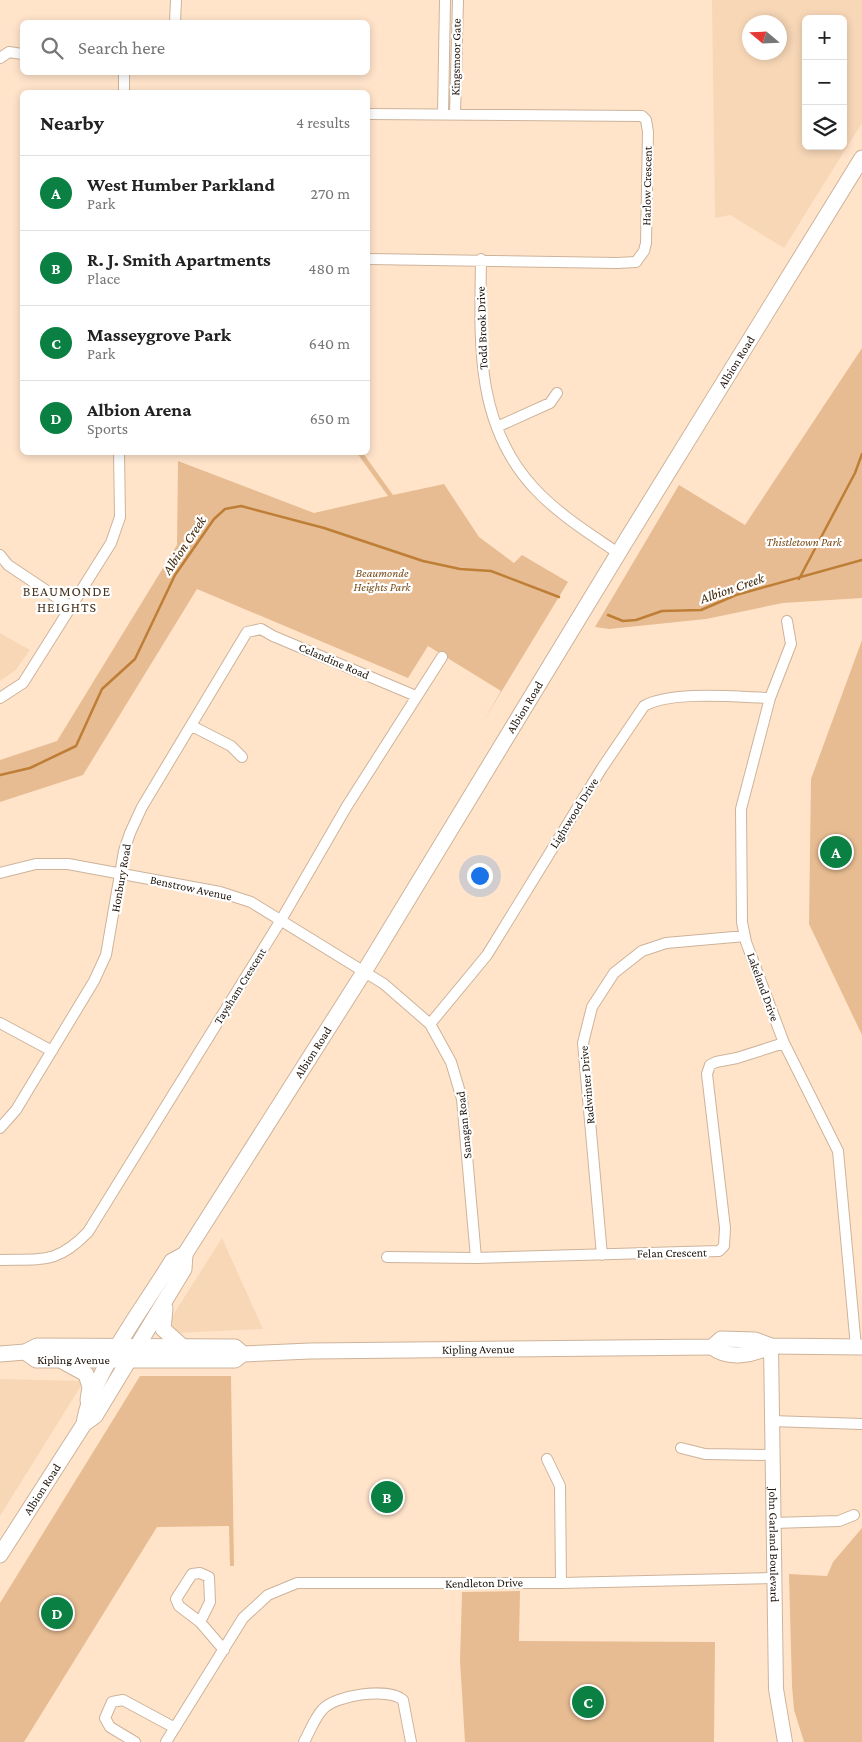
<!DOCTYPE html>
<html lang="en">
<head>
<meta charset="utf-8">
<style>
	:root { --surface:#fff; --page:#f6f6f6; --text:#222; --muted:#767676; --line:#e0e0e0; --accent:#0b8043 }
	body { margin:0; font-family:"Crimson Pro",serif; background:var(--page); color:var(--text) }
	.controls { position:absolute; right:15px; top:15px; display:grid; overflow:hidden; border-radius:8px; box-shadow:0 2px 8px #0003 }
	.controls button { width:45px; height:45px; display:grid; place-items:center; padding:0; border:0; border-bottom:1px solid var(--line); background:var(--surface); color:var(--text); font:25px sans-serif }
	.compass { position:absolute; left:742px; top:15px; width:45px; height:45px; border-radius:50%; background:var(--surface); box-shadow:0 2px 8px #0003; rotate:289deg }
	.you { position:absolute; left:479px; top:875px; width:18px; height:18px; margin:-12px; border:4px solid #fff; border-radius:50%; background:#1a73e8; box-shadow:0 0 0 8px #1a73e833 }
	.badge { display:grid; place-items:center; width:32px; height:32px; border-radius:50%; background:var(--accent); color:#fff; font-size:16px; font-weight:700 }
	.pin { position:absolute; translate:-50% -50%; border:2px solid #fff; box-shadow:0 1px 5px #0006 }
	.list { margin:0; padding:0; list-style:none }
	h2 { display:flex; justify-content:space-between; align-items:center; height:65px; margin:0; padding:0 20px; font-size:21px }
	h2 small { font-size:16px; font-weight:400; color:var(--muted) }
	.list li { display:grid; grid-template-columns:32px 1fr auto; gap:15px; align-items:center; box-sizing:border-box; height:75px; padding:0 20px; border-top:1px solid var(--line) }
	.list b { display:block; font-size:19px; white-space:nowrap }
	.list p { margin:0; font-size:16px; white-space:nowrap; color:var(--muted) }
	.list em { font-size:16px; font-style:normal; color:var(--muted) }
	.icon { flex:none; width:28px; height:28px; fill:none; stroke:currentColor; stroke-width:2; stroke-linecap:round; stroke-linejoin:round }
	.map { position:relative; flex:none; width:862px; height:1742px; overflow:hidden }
	.search { position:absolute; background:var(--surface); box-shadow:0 2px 8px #0003; left:20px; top:20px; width:350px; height:55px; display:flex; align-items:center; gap:12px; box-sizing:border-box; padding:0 18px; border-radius:8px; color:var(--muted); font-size:19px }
	.panel { position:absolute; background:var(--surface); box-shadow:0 2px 8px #0003; left:20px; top:90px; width:350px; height:365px; border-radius:8px }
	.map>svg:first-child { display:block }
	.built { fill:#f8d7b7; fill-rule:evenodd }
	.green { fill:#e7bc92 }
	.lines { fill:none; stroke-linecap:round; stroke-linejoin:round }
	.stream { stroke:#be7e36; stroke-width:2.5 }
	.minor-casing { stroke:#cdb39a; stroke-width:12 }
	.tertiary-casing { stroke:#cdb39a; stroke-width:16 }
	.secondary-casing { stroke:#cdb39a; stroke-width:17 }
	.minor { stroke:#fff; stroke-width:10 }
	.tertiary { stroke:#fff; stroke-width:14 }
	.secondary { stroke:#fff; stroke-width:15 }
	.labels { text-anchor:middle; stroke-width:4.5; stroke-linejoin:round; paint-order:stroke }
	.street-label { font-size:12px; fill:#1d130a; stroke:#fff }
	.park-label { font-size:12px; font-style:italic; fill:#784c18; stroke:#fff }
	.water-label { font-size:14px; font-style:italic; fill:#3f2505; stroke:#fff }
	.neighbourhood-label { font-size:14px; letter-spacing:1px; fill:#47321d; stroke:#fff }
</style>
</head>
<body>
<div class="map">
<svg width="862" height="1742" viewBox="0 0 862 1742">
	<rect width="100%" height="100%" fill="#ffe4ca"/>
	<!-- built -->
	<path class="built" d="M 712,0 L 862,0 L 862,123 L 784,248 L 730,215 L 715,218 ZM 806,19 L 843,19 L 843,146 L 806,146 ZM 750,22 L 780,22 L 780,52 L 774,53 L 773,58 L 773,53 L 750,52 Z
		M 0,633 L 30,650 L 16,670 L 0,681 Z
		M 222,1238 L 263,1329 L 176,1333 L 170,1324 L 173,1315 Z
		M 0,1379 L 84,1381 L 0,1516 Z"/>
	<!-- green -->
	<path class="green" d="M 862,348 L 862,598 L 783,603 L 706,619 L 609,629 L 595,627 L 679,485 L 745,525 Z
		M 357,453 L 363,453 L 393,495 L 444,484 L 479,537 L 514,563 L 522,555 L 568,582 L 483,722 L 501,691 L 428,646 L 408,678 L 197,589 L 83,775 L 0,802 L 0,760 L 57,741 L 177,545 L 178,461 L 314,513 L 388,496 Z
		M 862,640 L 862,1035 L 809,924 L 811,779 Z
		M 140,1376 L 231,1376 L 234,1566 L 230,1566 L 229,1526 L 157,1527 L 24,1742 L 0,1742 L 0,1603 Z
		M 862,1528 L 862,1742 L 804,1742 L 794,1710 L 792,1686 L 789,1574 L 827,1576 L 833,1562 Z
		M 520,1591 L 519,1641 L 715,1642 L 714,1742 L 465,1742 L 460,1661 L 462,1592 Z"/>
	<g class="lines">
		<!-- stream -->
		<path class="stream" d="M 799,579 L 855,473 L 862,454
			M 608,615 L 623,621 L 636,620 L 662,611 L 701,610 L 736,595 L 862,560
			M 0,775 L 30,768 L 76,746 L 102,689 L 135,659 L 175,575 L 214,519 L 225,509 L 241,506 L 324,528 L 423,561 L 460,569 L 491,571 L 559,597"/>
		<defs>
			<path id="minor" d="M 175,22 L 176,0
				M 0,58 L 9,52 L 22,54
				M 124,92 L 124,72
				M 368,114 L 642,116 L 646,120 L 648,132 L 646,243 L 644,251 L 636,262 L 617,263 L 368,259
				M 443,114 L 445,0
				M 455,114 L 458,0
				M 481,259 C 480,340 474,423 534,488 C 558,514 589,533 618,553
				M 497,427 L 550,403 L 557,393
				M 0,555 L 8,565 L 71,607
				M 787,621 L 791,644 L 770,698 L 741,809 L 742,922 L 746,942 L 784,1043 L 838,1151 L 856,1347
				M 0,698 L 23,683 L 111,543 L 120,517 L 119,452
				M 192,726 L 231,746 L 242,757
				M 0,873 L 36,864 L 68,864 L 220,892 L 251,902 L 384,984 L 430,1024 L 451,1062 L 462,1099 L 476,1258
				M 0,1023 L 52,1051
				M 430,1024 L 487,955 L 602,768 L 644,706 C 671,690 738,697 770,698
				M 0,1128 L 16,1110 L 94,981 L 106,955 L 124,851 L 130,833 L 142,807 L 247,632 L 261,629 L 273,636 L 416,696
				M 602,1255 L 583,1043 L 592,1007 L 614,973 L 642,951 L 666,943 L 745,936
				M 387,1257 L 476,1258 L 719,1251 L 724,1246 L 725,1228 L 707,1074 L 710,1065 L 716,1062 L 737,1058 L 784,1043
				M 0,1260 C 43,1259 57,1264 88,1232 L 281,920 L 347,806 L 442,657
				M 771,1421 L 862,1424
				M 681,1448 L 705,1454 L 772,1455
				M 547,1459 L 560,1486 L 561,1583
				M 773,1523 L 839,1521 L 854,1515
				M 200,1622 L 210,1602 L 209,1577 L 200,1573 L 192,1574 L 176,1599 L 179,1606 L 200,1622 L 224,1650
				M 135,1742 L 110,1727 L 105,1718 L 112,1702 L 123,1700 L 175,1728
				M 166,1742 L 243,1618 L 268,1595 L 297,1583 L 561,1583 L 773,1578
				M 304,1742 C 310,1731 315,1717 323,1709 C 336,1695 388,1687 403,1700 L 411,1742"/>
			<g id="tertiary">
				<path id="s1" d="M 771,1346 L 776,1689 L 785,1742"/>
			</g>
			<g id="secondary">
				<path d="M 165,1308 L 163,1329 L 183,1347"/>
				<path d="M 712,1347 C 728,1360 753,1355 771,1346"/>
				<path id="s2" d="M 25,1352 L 36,1360 L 235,1360 L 243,1354 L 310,1351 L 712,1347 L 721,1339 L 755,1340 L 771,1346 L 862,1347"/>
				<path d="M 0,1354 L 25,1352 L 37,1346 L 235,1347 L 243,1354"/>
				<path d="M 64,1362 L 86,1374 L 90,1387 L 88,1400"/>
				<path id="s3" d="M 84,1424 C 90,1377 146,1304 172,1261 L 185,1254 L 364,972 L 627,539 L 862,158"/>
				<path id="s4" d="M 0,1555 L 84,1424 L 95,1416 L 184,1269 L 185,1254"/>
			</g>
		</defs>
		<!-- minor casing -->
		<use href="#minor" class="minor-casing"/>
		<!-- tertiary casing -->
		<use href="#tertiary" class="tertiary-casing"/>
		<!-- secondary casing -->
		<use href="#secondary" class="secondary-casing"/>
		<!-- minor -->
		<use href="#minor" class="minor"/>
		<!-- tertiary -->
		<use href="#tertiary" class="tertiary"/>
		<!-- secondary -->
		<use href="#secondary" class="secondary"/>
	</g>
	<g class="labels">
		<!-- street labels -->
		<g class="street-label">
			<text transform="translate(456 57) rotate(-89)" y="4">Kingsmoor Gate</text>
			<text transform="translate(647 186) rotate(-89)" y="4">Harlow Crescent</text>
			<text transform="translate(482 328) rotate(-92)" y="4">Todd Brook Drive</text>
			<text dy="4" stroke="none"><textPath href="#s3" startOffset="1250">Albion Road</textPath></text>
			<text transform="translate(334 661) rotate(23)" y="4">Celandine Road</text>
			<text dy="4" stroke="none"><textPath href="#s3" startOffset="845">Albion Road</textPath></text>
			<text transform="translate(574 813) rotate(-58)" y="4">Lightwood Drive</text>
			<text transform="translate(121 878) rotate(-80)" y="4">Honbury Road</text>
			<text transform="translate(191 888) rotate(12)" y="4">Benstrow Avenue</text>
			<text transform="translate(240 986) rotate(-58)" y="4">Taysham Crescent</text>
			<text transform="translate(763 987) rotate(70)" y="4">Lakeland Drive</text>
			<text dy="4" stroke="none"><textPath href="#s3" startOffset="440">Albion Road</textPath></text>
			<text transform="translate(587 1085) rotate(-95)" y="4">Radwinter Drive</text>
			<text transform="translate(464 1125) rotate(-96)" y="4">Sanagan Road</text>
			<text transform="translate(672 1253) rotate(-1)" y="4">Felan Crescent</text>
			<text dy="4" stroke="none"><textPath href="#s2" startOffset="458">Kipling Avenue</textPath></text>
			<text dy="4" stroke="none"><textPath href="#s2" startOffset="51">Kipling Avenue</textPath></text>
			<text dy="4" stroke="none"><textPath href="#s4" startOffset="78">Albion Road</textPath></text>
			<text dy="4" stroke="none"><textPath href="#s1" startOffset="199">John Garland Boulevard</textPath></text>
			<text transform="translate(484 1583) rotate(-1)" y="4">Kendleton Drive</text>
		</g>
		<!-- park labels -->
		<g class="park-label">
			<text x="804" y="546">Thistletown Park</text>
			<text x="382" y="577">Beaumonde<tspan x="382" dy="14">Heights Park</tspan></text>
		</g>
		<!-- water labels -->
		<g class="water-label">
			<text transform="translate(184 545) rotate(-56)" y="5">Albion Creek</text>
			<text transform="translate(732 588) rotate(-19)" y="5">Albion Creek</text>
		</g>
		<!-- neighbourhood labels -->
		<g class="neighbourhood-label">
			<text x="67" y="596">BEAUMONDE<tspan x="67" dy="16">HEIGHTS</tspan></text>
		</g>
	</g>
</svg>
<div class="controls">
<button>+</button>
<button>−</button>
<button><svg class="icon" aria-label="layers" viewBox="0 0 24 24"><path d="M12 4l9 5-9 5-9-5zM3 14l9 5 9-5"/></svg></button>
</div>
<svg class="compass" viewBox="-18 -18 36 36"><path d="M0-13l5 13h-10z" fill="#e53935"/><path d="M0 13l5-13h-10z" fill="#767676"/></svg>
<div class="you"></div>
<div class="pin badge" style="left:836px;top:852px">A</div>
<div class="pin badge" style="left:387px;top:1497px">B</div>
<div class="pin badge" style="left:588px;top:1702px">C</div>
<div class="pin badge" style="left:57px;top:1613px">D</div>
<div class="search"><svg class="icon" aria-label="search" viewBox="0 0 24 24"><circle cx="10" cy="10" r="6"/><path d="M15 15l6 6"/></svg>Search here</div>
<section class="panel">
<h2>Nearby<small>4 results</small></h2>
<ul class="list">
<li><span class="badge">A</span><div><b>West Humber Parkland</b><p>Park</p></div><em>270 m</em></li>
<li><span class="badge">B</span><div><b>R. J. Smith Apartments</b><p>Place</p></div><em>480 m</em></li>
<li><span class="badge">C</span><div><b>Masseygrove Park</b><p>Park</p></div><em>640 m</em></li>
<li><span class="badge">D</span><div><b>Albion Arena</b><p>Sports</p></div><em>650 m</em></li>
</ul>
</section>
</div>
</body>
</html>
